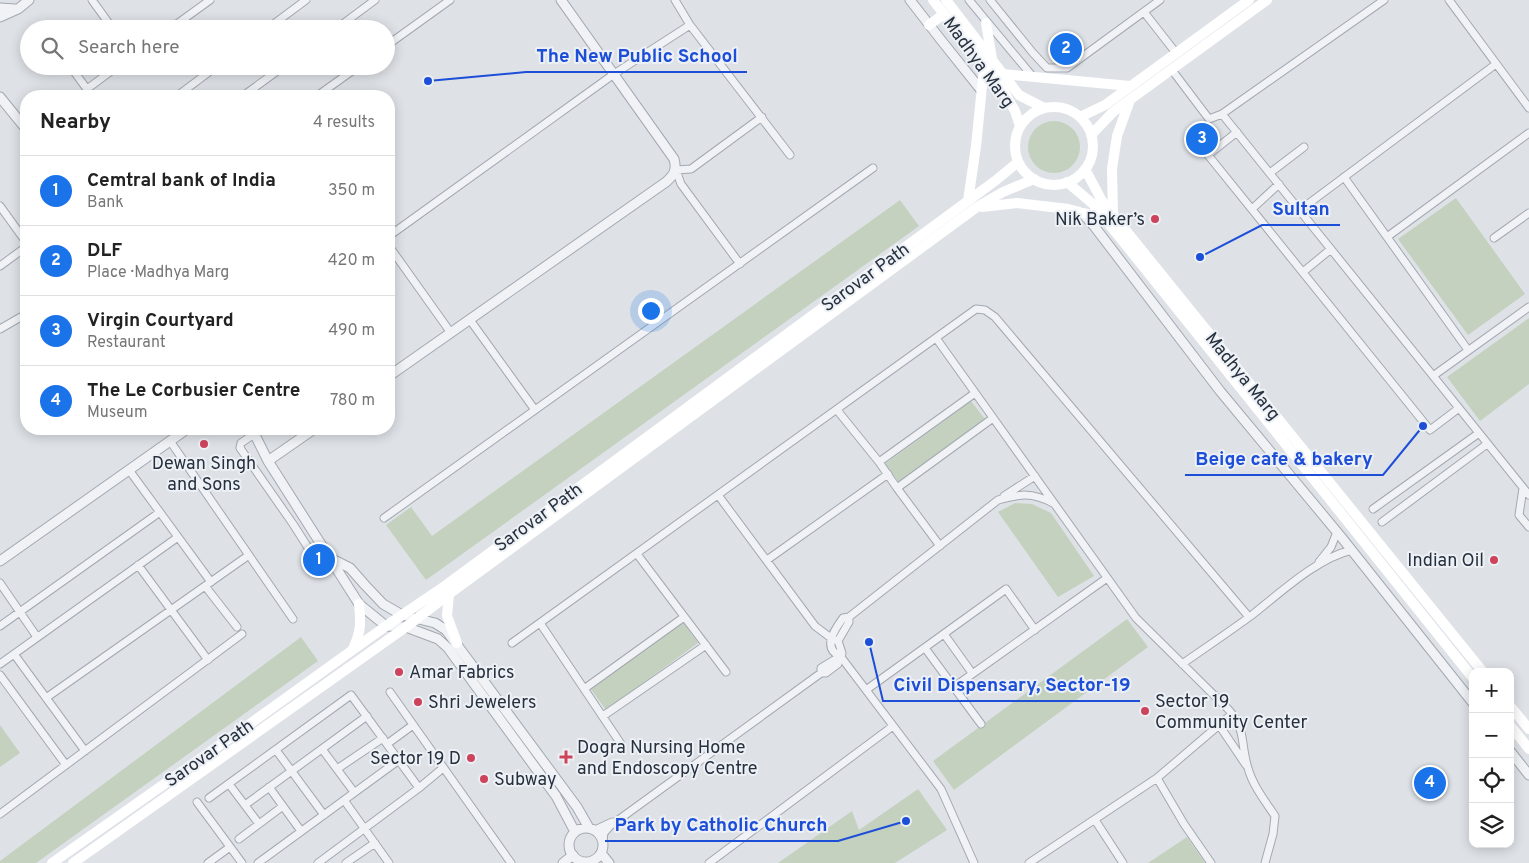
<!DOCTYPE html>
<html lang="en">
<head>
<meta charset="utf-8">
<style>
	:root { --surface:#fff; --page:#f2f2f2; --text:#222; --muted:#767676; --line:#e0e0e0; --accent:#1a73e8 }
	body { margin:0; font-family:Overpass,sans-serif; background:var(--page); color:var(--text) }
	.controls { position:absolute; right:15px; bottom:15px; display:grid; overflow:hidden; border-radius:10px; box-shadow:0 2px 12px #0003 }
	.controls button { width:45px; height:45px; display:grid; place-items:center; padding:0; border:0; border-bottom:1px solid var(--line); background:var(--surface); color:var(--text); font:25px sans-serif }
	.you { position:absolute; left:650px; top:310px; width:18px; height:18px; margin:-12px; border:4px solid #fff; border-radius:50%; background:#1a73e8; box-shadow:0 0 0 8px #1a73e833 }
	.badge { display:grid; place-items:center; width:32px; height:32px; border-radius:50%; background:var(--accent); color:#fff; font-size:16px; font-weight:700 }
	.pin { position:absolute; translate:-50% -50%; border:2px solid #fff; box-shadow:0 1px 5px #0006 }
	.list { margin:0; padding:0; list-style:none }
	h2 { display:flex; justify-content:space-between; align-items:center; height:65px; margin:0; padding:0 20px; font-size:21px }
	h2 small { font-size:16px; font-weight:400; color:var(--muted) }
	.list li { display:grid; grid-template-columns:32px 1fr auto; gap:15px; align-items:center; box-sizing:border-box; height:70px; padding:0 20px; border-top:1px solid var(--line) }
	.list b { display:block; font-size:19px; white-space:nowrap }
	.list p { margin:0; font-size:16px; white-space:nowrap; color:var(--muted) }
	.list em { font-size:16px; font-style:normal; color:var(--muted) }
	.icon { flex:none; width:28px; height:28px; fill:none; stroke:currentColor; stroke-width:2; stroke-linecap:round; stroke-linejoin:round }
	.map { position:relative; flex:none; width:1529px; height:863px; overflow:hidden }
	.search { position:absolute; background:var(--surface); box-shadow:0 2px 12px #0003; left:20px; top:20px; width:375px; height:55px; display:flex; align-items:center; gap:12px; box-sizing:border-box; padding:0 18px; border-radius:28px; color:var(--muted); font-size:19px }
	.panel { position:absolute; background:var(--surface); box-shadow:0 2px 12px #0003; left:20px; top:90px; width:375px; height:345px; border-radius:20px }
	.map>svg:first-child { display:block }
	.green { fill:#c4d1bf }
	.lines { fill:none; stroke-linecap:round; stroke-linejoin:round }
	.minor-casing { stroke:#a3a9b1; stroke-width:9 }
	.tertiary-casing { stroke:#a3a9b1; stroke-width:11 }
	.minor { stroke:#f0f2f6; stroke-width:7 }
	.tertiary { stroke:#f0f2f6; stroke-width:9 }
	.secondary { stroke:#fff; stroke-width:10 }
	.poi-dot { fill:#cd435c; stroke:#edf1f5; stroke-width:2 }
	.labels { text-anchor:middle; stroke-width:4; stroke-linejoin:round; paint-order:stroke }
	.street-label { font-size:18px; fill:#27303e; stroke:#edf1f5 }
	.poi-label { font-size:18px; fill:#27303e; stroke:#edf1f5; text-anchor:start }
	.leader { fill:none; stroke:#1d4ed8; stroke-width:2 }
	.callout-dot { fill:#1d4ed8; stroke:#edf1f5; stroke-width:2 }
	.callout-label { font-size:19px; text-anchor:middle; font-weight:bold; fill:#1d4ed8; stroke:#edf1f5; stroke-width:4; stroke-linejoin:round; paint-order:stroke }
</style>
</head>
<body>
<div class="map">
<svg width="1529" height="863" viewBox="0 0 1529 863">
	<rect width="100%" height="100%" fill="#dee2e7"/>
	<!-- green -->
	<path class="green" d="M1028 147a26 26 0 1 1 52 0a26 26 0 1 1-52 0Z
		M 1456,198 L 1525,294 L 1468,335 L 1398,239 Z
		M 900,200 L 919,226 L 426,580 L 386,525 L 411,507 L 432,536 Z
		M 1529,318 L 1529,384 L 1480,421 L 1447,377 Z
		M 971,401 L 985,419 L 899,482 L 885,464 Z
		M 1015,503 L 1032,504 L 1051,513 L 1094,576 L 1058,597 L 998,512 Z
		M 1127,619 L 1148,647 L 954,790 L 933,761 Z
		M 683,622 L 698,643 L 606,710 L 590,688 Z
		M 301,637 L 318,661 L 36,863 L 0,863 L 0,861 Z
		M 0,725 L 20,753 L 0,767 Z
		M 918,789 L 947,830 L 895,863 L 778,863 L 852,811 L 859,830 Z
		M 1187,837 L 1205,863 L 1148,863 Z"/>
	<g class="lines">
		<defs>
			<path id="minor" d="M 92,0 L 113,29
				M 675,0 L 690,25 L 790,155
				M 969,0 L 1033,77
				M 990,0 L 1033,53 L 1047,68 L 1067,68 L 1160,0
				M 1449,0 L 1529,108
				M 1144,12 L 1176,53
				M 170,29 L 210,0
				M 267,29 L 306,0
				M 336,29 L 375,0
				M 386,46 L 450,0
				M 70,66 L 92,96
				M 1175,74 L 1209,119 L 1222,114 L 1384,0
				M 87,89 L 118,66
				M 177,96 L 217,66
				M 243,96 L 284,66
				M 317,96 L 359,66
				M 1222,114 L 1529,495
				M 1237,132 L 1208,155 L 1430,430 L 1459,408
				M 1270,173 L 1304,147
				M 1344,177 L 1468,350
				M 0,206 L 26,242
				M 1252,209 L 1279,184
				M 1300,210 L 1496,64
				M 389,236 L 614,74 L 690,25
				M 1387,237 L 1529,133
				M 1494,238 L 1529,213
				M 389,246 L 451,333
				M 740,264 L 681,184 L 676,170 L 691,169 L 762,117
				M 0,266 L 26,247
				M 1303,272 L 1331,249
				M 470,320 L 535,410
				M 0,329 L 26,314
				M 936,338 L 1136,618 L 1228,709 C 1247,730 1240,744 1248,768 C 1253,786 1265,801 1275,816 L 1273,834 L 1265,863
				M 1433,376 L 1529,307
				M 975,393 L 879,462 L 897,488 L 993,418
				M 837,410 L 879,462
				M 254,434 L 241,443 L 240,448 L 293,524 L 316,560 L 322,562 L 330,558
				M 170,441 L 293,619
				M 129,470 L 211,582
				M 897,488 L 940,546
				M 1523,488 L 1519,515 L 1529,527
				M 718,495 L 815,626 L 831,638 L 838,641
				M 1004,496 L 1035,476
				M 1373,509 L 1479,433
				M 384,518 L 873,168
				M 1382,522 L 1487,444
				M 637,554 L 726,672
				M 767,560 L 888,474
				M 1319,562 L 1331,547 L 1337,532
				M 138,565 L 208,660
				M 0,583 L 37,637
				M 205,586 L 237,627
				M 540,623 L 621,744
				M 0,626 L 160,512
				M 944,634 L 972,673
				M 512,643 L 976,309 L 985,310 L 995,317 L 1249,617
				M 925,648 L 981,724
				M 14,654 L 85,751
				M 841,657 L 842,653 L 838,641 L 849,622 L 849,617
				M 0,664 L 178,537
				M 1182,664 C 1205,648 1229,632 1252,615 C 1280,593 1317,558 1352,550
				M 821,673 L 821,668 L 834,660 L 838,661 L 840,659
				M 0,675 L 66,765
				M 954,687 L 1107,578
				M 584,689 L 684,617
				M 866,690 L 1006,589 L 1035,630
				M 390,692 L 511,863
				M 46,698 L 249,555
				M 603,716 L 706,645
				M 1219,725 L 1246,765
				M 387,744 L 413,725
				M 322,749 L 354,792
				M 276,750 L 324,815
				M 337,769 L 383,738
				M 1157,778 L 1184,824 L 1211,863
				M 229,784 L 259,824
				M 269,787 L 301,831
				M 209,798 L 351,695 L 419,788
				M 344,800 L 389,863
				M 197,802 L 242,863
				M 245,805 L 367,716
				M 0,814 L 242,634
				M 1095,820 L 1123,863
				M 595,830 L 612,822
				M 239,839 L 283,806
				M 603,840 L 604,833 L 610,826 L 821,673 L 826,673 L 838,664 L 838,661
				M 208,863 L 230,847
				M 258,863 L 399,760
				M 318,863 L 419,788 L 443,768
				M 346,863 L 375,843
				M 709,863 L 893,726
				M 974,863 L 941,789 L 841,657 C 821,648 835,629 843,618 L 849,617 L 998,500 C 1021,494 1031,492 1053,503
				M 1029,863 L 1157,778 L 1232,714"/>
			<path id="tertiary" d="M 910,0 L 941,40 L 981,90
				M 0,8 L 15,9
				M 0,17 L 18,9 L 29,0
				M 0,97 L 26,129
				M 1082,213 L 1094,226 L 1220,391 L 1342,538 L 1473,703
				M 389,376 L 666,182 C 674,175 677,170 674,159 L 561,0
				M 252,429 L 268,461 L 359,604 L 386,626 L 406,627 L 438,639 L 448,648 L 556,796 L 575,832
				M 268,461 L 314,429
				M 330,558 L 350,568 L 365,585 L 383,604 L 402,615 L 435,623 L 446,630 L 577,807 L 589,828
				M 0,561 L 187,429
				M 1510,751 L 1529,775
				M569 845a17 17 0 1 1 34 0a17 17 0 1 1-34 0Z
				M 601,853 L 609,863
				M 563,863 L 573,855"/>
		</defs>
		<!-- minor casing -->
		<use href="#minor" class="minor-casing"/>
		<!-- tertiary casing -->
		<use href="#tertiary" class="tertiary-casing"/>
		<!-- minor -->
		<use href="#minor" class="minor"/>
		<!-- tertiary -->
		<use href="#tertiary" class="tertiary"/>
		<!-- secondary -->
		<path class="secondary" d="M 933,0 L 1004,92 L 1015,111 L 1020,126
			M 946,0 L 1019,95 L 1044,108
			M 986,23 L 992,59
			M 929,25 L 944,14
			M 1003,74 L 1130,86
			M1015 146a39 39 0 1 1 78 0a39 39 0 1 1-78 0Z
			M 1080,117 L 1105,105 L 1249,0
			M 1091,135 L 1113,112 L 1267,0
			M 1085,169 L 1102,201 L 1483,672
			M 1067,182 L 1093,204 L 1473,678
			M 968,201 L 976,146 L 984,67
			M 982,207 L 1017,203 L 1068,209 L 1104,218
			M 1113,214 L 1112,169 L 1117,136 L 1130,100
			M 449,594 L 447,616 L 457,643
			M 353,649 C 361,632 361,622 359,604
			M 1510,706 L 1529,729
			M 1510,725 L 1529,749
			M 52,863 L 251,723 L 386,626 L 442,588 L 995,181 L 1018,162
			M 73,863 L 406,627 L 449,594 L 977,207 L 1003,192 L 1034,179"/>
	</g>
	<!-- markers -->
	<g class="poi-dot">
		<circle cx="1155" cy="219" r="5"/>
		<circle cx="204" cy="444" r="5"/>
		<circle cx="1494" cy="560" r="5"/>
		<circle cx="399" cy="672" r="5"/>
		<circle cx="418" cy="702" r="5"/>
		<circle cx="1145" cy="711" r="5"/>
		<path d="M563.5 749.5h5v5h5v5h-5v5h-5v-5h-5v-5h5z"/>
		<circle cx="471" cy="758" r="5"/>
		<circle cx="484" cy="779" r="5"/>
	</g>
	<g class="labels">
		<!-- street labels -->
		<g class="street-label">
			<text transform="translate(979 62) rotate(54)" y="6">Madhya Marg</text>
			<text transform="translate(865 277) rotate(-36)" y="6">Sarovar Path</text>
			<text transform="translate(1243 376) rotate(51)" y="6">Madhya Marg</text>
			<text transform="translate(538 517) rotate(-36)" y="6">Sarovar Path</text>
			<text transform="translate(209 753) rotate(-35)" y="6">Sarovar Path</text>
		</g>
		<!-- poi labels -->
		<g class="poi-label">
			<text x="1145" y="225" text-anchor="end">Nik Baker’s</text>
			<text x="204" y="469" text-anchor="middle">Dewan Singh<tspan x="204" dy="21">and Sons</tspan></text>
			<text x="1484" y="566" text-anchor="end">Indian Oil</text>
			<text x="409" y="678">Amar Fabrics</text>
			<text x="1155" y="707">Sector 19<tspan x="1155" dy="21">Community Center</tspan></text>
			<text x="428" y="708">Shri Jewelers</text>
			<text x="577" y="753">Dogra Nursing Home<tspan x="577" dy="21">and Endoscopy Centre</tspan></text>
			<text x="461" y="764" text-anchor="end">Sector 19 D</text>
			<text x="494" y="785">Subway</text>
		</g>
	</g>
	<!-- callouts -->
	<path class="leader" d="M428 81L526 72H747M1200 257L1262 225H1340M1423 426L1383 475H1185M869 642L883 701H1140M906 821L838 841H605"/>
	<g class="callout-dot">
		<circle cx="428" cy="81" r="5"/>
		<circle cx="1200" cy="257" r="5"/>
		<circle cx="1423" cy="426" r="5"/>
		<circle cx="869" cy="642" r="5"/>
		<circle cx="906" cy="821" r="5"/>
	</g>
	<g class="callout-label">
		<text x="637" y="62">The New Public School</text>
		<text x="1301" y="215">Sultan</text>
		<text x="1284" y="465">Beige cafe &amp; bakery</text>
		<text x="1012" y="691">Civil Dispensary, Sector-19</text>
		<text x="721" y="831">Park by Catholic Church</text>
	</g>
</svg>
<div class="controls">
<button>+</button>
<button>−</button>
<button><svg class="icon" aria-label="locate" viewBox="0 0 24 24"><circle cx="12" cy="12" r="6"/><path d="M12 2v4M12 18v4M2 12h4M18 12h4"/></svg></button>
<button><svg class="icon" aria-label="layers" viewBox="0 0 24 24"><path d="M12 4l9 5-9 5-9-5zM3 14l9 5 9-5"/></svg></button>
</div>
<div class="you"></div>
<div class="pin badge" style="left:319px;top:560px">1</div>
<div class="pin badge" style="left:1066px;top:49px">2</div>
<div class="pin badge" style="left:1202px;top:139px">3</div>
<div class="pin badge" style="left:1430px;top:783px">4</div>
<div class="search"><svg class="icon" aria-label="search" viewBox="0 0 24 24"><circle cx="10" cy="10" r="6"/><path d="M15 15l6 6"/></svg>Search here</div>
<section class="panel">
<h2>Nearby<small>4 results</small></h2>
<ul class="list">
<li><span class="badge">1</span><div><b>Cemtral bank of India</b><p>Bank</p></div><em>350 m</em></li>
<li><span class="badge">2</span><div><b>DLF</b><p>Place · Madhya Marg</p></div><em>420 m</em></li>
<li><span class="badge">3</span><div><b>Virgin Courtyard</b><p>Restaurant</p></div><em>490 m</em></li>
<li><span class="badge">4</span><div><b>The Le Corbusier Centre</b><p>Museum</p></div><em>780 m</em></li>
</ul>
</section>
</div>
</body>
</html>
